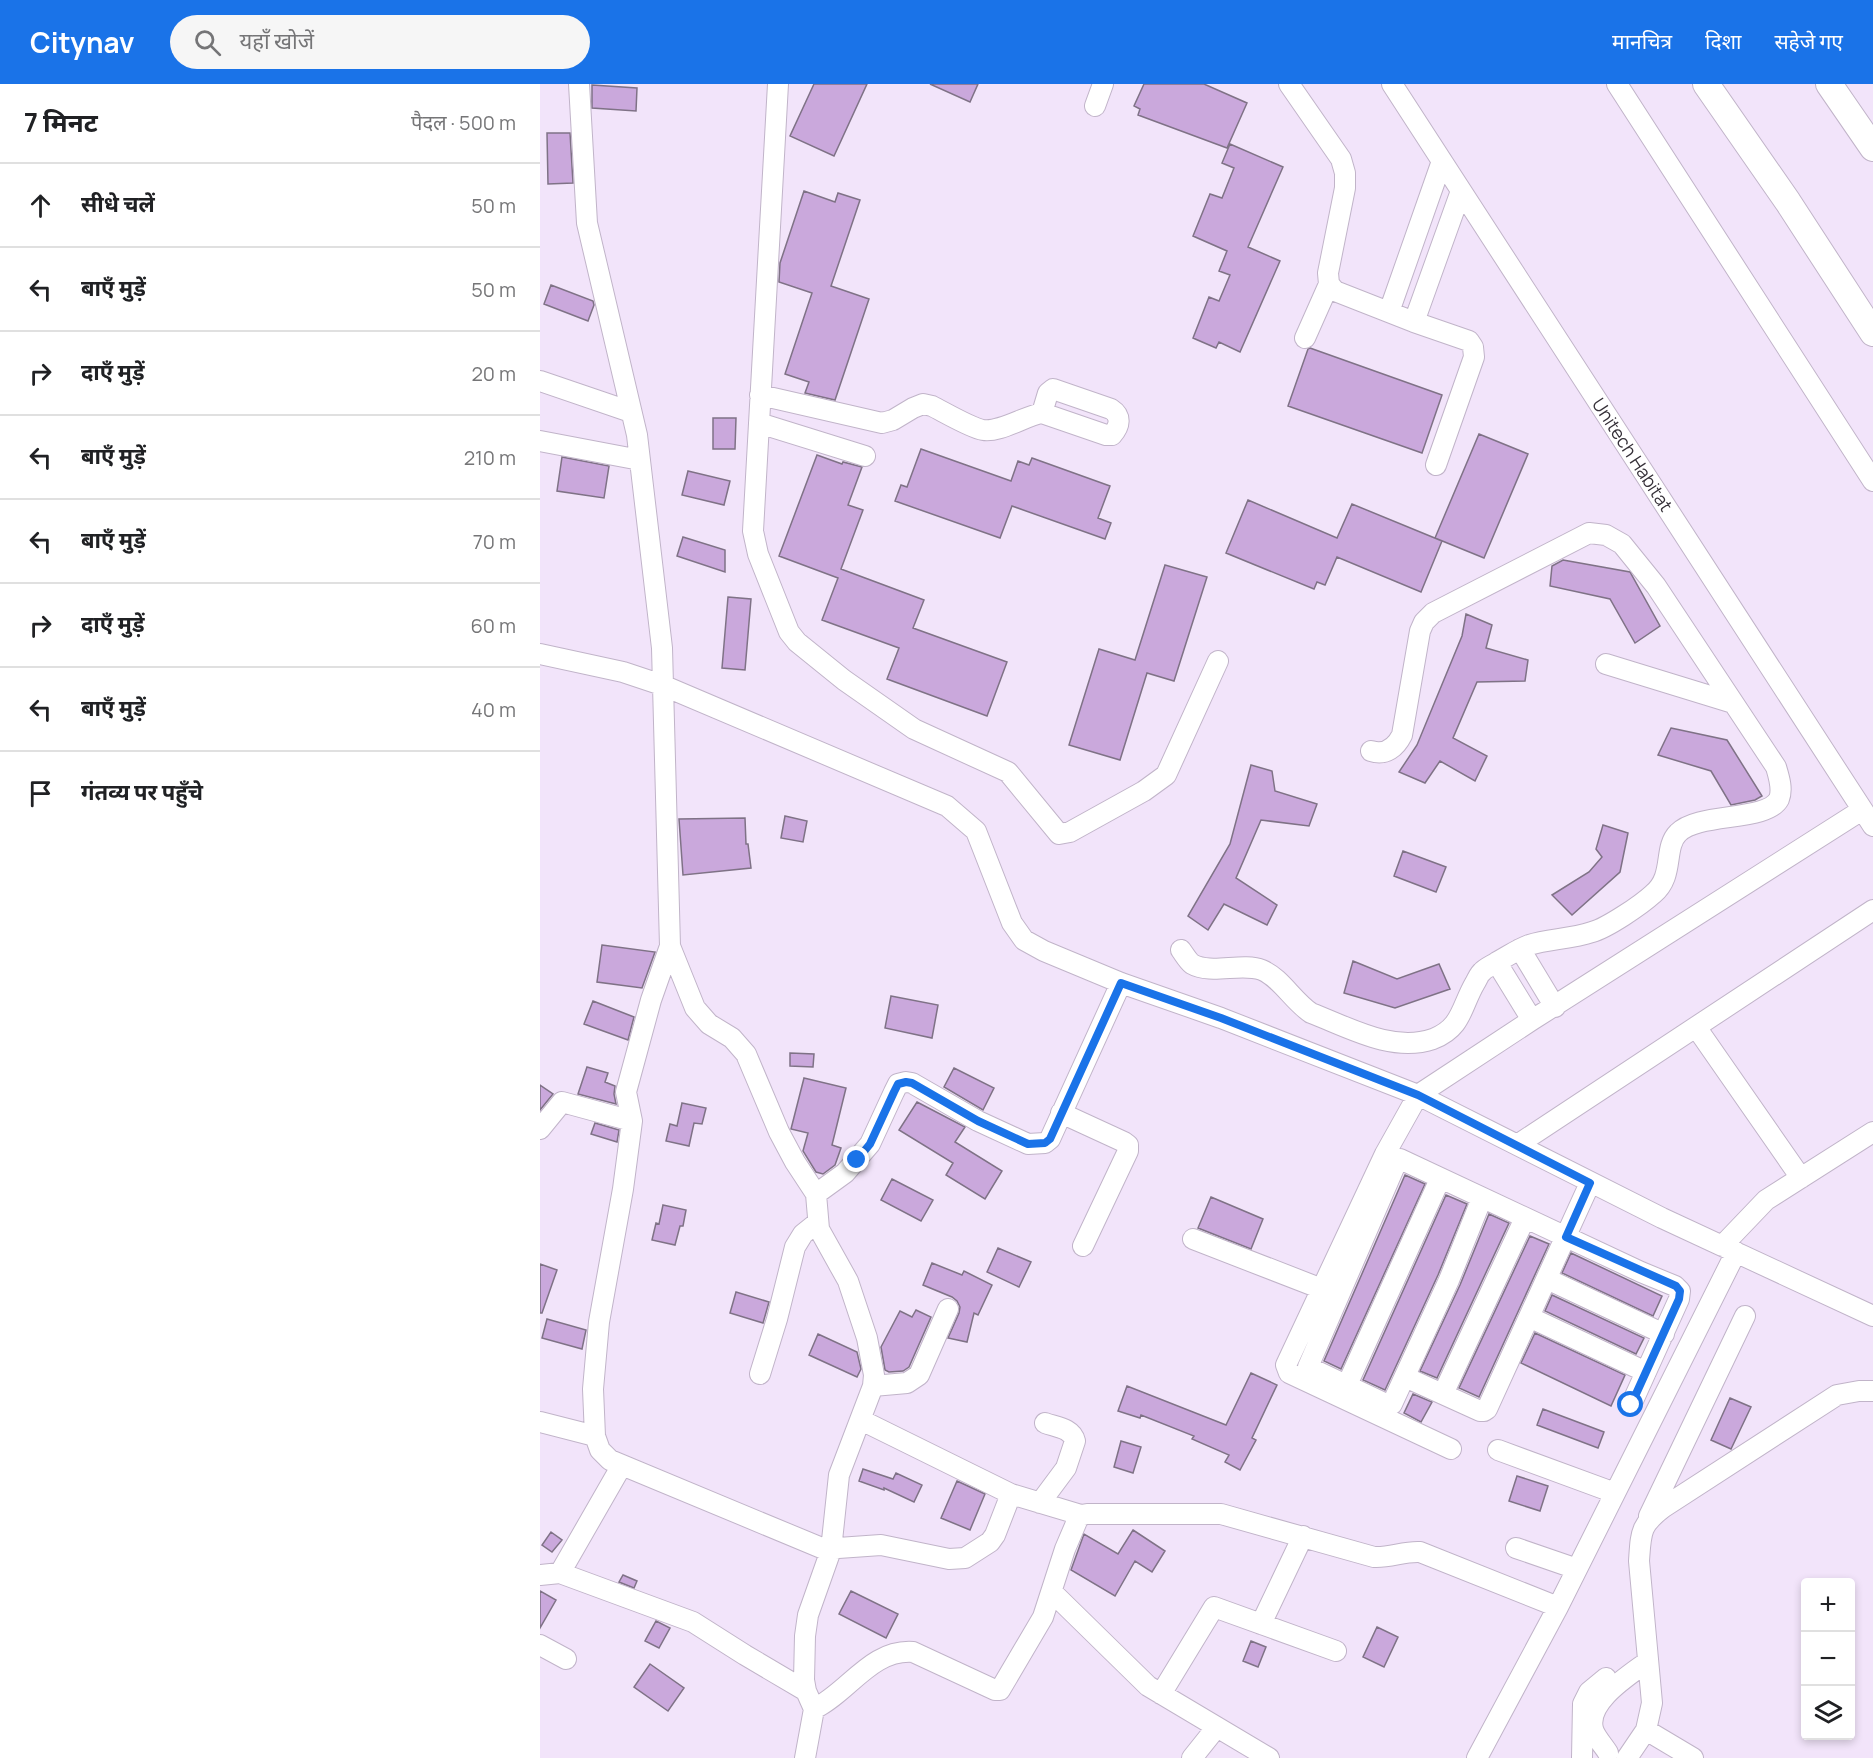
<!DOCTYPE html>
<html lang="hi">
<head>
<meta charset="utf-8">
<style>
	:root { --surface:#fff; --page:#f6f6f6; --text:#202124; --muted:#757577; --line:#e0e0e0; --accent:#1a73e8 }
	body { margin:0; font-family:Manrope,"Noto Sans Devanagari",sans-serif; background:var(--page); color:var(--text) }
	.controls { position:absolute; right:18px; bottom:18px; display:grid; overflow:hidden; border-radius:6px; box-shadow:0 3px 9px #0003 }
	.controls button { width:54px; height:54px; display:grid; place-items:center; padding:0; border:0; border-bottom:2px solid var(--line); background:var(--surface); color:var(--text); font:30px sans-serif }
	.stop { position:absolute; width:18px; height:18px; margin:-14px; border:4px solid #1a73e8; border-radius:50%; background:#fff }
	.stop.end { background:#1a73e8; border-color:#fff; box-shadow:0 2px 6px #0008 }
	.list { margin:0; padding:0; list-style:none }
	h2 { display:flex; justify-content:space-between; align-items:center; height:78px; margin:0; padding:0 24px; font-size:26px }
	h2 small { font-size:20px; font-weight:400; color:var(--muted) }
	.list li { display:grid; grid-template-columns:39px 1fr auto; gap:18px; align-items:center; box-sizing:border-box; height:84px; padding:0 24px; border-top:2px solid var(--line) }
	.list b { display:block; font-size:22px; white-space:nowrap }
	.list em { font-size:20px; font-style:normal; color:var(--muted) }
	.icon { flex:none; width:33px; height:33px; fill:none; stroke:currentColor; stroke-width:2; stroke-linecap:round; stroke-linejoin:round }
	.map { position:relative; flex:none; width:1333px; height:1674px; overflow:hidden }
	header { display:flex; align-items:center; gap:36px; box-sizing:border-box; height:84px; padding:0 30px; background:var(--accent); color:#fff }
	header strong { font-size:28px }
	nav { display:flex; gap:33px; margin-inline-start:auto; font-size:21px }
	.search { width:420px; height:54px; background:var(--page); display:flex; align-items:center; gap:15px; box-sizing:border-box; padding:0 21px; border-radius:33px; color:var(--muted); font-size:22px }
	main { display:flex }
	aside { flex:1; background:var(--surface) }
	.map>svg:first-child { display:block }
	.building { fill:#caa8dc; stroke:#7f7286; stroke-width:1.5 }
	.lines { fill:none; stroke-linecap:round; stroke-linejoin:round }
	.minor-casing { stroke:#c1b4c9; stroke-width:22 }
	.major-casing { stroke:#c1b4c9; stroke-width:28 }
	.minor { stroke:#fff; stroke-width:20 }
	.major { stroke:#fff; stroke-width:26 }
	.route { stroke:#1a73e8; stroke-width:8 }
	.labels { text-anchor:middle; stroke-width:6; stroke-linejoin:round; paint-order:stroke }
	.street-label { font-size:18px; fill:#363139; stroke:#fff }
</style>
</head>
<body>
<header>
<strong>Citynav</strong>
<div class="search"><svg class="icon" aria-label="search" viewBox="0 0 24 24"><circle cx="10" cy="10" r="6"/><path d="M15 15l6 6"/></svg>यहाँ खोजें</div>
<nav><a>मानचित्र</a><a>दिशा</a><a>सहेजे गए</a></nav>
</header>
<main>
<aside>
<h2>7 मिनट<small>पैदल · 500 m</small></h2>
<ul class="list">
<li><svg class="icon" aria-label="ahead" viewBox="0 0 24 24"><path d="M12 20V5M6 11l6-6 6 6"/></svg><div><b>सीधे चलें</b></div><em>50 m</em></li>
<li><svg class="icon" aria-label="left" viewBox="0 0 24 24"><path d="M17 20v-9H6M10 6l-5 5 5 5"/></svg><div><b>बाएँ मुड़ें</b></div><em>50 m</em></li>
<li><svg class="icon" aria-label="right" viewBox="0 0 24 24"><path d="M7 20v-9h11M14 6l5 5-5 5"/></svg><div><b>दाएँ मुड़ें</b></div><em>20 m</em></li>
<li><svg class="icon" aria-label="left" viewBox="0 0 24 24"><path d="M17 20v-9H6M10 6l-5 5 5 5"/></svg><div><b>बाएँ मुड़ें</b></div><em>210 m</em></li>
<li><svg class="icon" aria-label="left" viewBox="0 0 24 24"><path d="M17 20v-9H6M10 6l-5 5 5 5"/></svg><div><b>बाएँ मुड़ें</b></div><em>70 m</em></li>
<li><svg class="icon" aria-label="right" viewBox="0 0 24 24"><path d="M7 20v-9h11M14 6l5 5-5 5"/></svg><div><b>दाएँ मुड़ें</b></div><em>60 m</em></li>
<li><svg class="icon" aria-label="left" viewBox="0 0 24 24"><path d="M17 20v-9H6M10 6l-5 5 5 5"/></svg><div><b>बाएँ मुड़ें</b></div><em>40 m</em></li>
<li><svg class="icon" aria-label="arrive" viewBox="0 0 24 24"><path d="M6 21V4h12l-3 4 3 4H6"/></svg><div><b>गंतव्य पर पहुँचे</b></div></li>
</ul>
</aside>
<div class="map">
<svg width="1333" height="1674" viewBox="0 0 1333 1674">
	<rect width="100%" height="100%" fill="#f2e4fa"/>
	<!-- building -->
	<path class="building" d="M 274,0 L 327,0 L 294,72 L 250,52 Z
		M 390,0 L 438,0 L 430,18 Z
		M 604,0 L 664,0 L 707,19 L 687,64 L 598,31 L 600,25 L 594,22 Z
		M 52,1 L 97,4 L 96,27 L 52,24 Z
		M 7,49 L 30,49 L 33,99 L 8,100 Z
		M 690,60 L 743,83 L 708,163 L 740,177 L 700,268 L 679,258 L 676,264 L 653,254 L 669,213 L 679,217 L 690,191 L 679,187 L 687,167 L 653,152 L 670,110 L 682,114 L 694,84 L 682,79 Z
		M 264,107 L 295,118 L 298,109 L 320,116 L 291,202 L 329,215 L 295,316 L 265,309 L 269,298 L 245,290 L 272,209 L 239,198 L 240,179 Z
		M 11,201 L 53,217 L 54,221 L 48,237 L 4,220 Z
		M 770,264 L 902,311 L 882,369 L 748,322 L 768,265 Z
		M 173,334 L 196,334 L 195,365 L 173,365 Z
		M 939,350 L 988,370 L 944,474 L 895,454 Z
		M 381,365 L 471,397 L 478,377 L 489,381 L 492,374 L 570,402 L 558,434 L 571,439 L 565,455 L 472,422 L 460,454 L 355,417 L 361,401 L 367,403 Z
		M 277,371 L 302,380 L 303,378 L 322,383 L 308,421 L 323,426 L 301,485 L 384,516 L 373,544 L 467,578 L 447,632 L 347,595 L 359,564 L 282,536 L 298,494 L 239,472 Z
		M 22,373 L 69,382 L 64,414 L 17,407 Z
		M 148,387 L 190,397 L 184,421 L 142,411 Z
		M 708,416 L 797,454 L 812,420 L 902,457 L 881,508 L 797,473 L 785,501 L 777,498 L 774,505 L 686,469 Z
		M 143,453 L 185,466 L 185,488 L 137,472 Z
		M 1023,476 L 1090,488 L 1120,542 L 1095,559 L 1070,515 L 1010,502 L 1012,482 Z
		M 625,481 L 667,493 L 634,597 L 607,589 L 580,676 L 529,661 L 559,565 L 595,576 Z
		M 188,513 L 211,515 L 205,586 L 182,584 Z
		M 926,530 L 952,541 L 946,564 L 988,576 L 985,597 L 937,598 L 913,654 L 947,672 L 935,697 L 900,677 L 885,699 L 859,688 L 877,661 L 922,552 Z
		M 1131,644 L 1187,656 L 1222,712 L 1215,716 L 1191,721 L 1171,687 L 1118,671 Z
		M 711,681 L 732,687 L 735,707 L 777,720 L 769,742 L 721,736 L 696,794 L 737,821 L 727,841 L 684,820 L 668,846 L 648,832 L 690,760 Z
		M 245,732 L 267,737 L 263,758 L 241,754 Z
		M 205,734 L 206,760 L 208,760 L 211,784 L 143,791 L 139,735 Z
		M 1063,741 L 1088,749 L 1080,788 L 1032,831 L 1012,811 L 1049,788 L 1062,773 L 1056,765 Z
		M 863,767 L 906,783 L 896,808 L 854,792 Z
		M 62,861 L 115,868 L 102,904 L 57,898 Z
		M 813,877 L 857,895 L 899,880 L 910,905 L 855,924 L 804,909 Z
		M 351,912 L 398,921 L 392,954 L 345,944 Z
		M 53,917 L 94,933 L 88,956 L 44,940 Z
		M 250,969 L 274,970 L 273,983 L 250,982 Z
		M 47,983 L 68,989 L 65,998 L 75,1002 L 74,1010 L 76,1020 L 38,1010 Z
		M 414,984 L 454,1004 L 443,1026 L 404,1003 Z
		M 264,994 L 306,1004 L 292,1061 L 301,1064 L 295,1081 L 283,1090 L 276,1088 L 263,1067 L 268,1049 L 251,1045 Z
		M 0,1001 L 13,1010 L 0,1026 Z
		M 377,1018 L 425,1043 L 415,1058 L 462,1087 L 445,1115 L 406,1091 L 413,1079 L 359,1046 Z
		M 142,1019 L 166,1024 L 162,1040 L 154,1039 L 149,1062 L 126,1057 L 130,1040 L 137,1042 Z
		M 55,1039 L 79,1046 L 77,1058 L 51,1050 Z
		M 865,1091 L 885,1100 L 801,1285 L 784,1277 Z
		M 352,1095 L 393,1116 L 381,1137 L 341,1116 Z
		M 906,1111 L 927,1120 L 898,1191 L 845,1306 L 823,1296 Z
		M 671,1113 L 723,1135 L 711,1165 L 658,1144 Z
		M 123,1121 L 146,1126 L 143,1142 L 140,1142 L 135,1161 L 112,1156 L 116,1139 L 119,1140 Z
		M 949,1130 L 969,1139 L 897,1294 L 880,1287 L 920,1201 Z
		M 990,1152 L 1009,1160 L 939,1313 L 919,1304 Z
		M 458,1164 L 491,1178 L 479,1203 L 447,1188 Z
		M 1031,1169 L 1122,1212 L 1113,1232 L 1022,1189 Z
		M 392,1179 L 422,1191 L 424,1187 L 452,1201 L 438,1231 L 434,1229 L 427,1258 L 408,1254 L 419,1229 L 420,1223 L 417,1217 L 412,1213 L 383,1201 Z
		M 0,1180 L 17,1186 L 2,1229 L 0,1229 Z
		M 196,1208 L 229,1218 L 223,1239 L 190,1229 Z
		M 1012,1211 L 1104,1254 L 1096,1270 L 1005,1227 Z
		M 376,1226 L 391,1233 L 369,1283 L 363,1287 L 349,1288 L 345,1286 L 341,1263 L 360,1227 L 372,1233 Z
		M 7,1235 L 46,1246 L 42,1265 L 2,1254 Z
		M 995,1249 L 1085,1291 L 1071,1322 L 981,1279 Z
		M 278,1250 L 317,1268 L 321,1285 L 317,1293 L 269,1271 Z
		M 711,1289 L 737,1301 L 712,1354 L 716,1356 L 700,1386 L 685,1378 L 689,1371 L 652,1355 L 654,1352 L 601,1331 L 600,1334 L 578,1327 L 587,1302 L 686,1341 Z
		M 873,1310 L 892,1318 L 881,1338 L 864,1329 Z
		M 1190,1314 L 1211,1323 L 1191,1365 L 1171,1356 Z
		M 1003,1325 L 1064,1348 L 1058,1364 L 997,1341 Z
		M 581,1357 L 601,1363 L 593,1389 L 574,1383 Z
		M 323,1385 L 353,1395 L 356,1389 L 382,1401 L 374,1418 L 344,1404 L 344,1406 L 319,1397 Z
		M 977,1392 L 1008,1402 L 1000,1427 L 969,1417 Z
		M 417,1397 L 445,1410 L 430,1446 L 401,1434 Z
		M 593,1446 L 625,1467 L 612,1488 L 595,1477 L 575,1512 L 531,1486 L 544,1450 L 578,1470 Z
		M 11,1448 L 22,1456 L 12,1468 L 2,1461 Z
		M 83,1491 L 97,1497 L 94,1504 L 79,1498 Z
		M 0,1507 L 16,1516 L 0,1544 Z
		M 311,1507 L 358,1530 L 346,1554 L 299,1530 Z
		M 116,1537 L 130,1544 L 119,1564 L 105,1557 Z
		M 837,1543 L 858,1553 L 844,1583 L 823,1573 Z
		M 711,1557 L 726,1563 L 718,1583 L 703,1577 Z
		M 110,1580 L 144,1604 L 128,1627 L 94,1603 Z"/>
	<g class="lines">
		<defs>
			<path id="minor" d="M 39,0 L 47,139 L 97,351 L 122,564 L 130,862 L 155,924 L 169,940 L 192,954 L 206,970 L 239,1048 L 255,1078 L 276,1110 L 279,1145 L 308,1197 L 327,1254 L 334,1291 L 333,1302 L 299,1391 L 291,1466 L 268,1531 L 265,1552 L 264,1596 L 266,1607 L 274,1625 L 265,1674
				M 238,0 L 213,447 L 218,470 L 249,548 L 257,558 L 304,596 L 374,645 L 468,688 L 519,750 L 530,748 L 604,707 L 626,691 L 678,577
				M 749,0 L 801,75 L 805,89 L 805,104 L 788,189 L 789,200 L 795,207 L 874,238 L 929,257 L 933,263 L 934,273 L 896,381
				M 852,0 L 1333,742
				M 1077,0 L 1333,397
				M 555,22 L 563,0
				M 849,228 L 902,77
				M 874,238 L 921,107
				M 765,254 L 789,200
				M 0,297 L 91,328
				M 220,311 L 342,339 L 353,336 L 373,324 L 383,320 L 392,322 C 404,328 431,344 443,346 C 459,349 485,332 502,329 L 566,351 L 572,351 C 580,342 582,332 571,325 L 513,305 L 508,309 L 502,329
				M 219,339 L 325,372
				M 0,357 L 100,376
				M 0,570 L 83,588 L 122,601 L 407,722 L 436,747 L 472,839 L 484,856 L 504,867 L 581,899 L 681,934 L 878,1011 L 1122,1134 L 1333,1232
				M 1066,580 L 1193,619
				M 130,862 L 111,916 L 86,1008 L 92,1037 L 83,1105 L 59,1238 L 53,1305 L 55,1352 L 60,1366 L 70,1376 L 284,1465 L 341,1461 L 409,1475 L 425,1474 L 450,1458 L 455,1451 L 471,1410
				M 980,865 L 1015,923
				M 641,866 C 644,870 648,877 652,880 C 671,891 702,878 722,886 C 741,894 753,917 771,929 C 808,943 852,969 893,955 C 922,944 921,923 935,899 C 937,896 939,890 942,888 C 945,884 953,881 957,878 C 968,872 978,865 989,861 C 1009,855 1031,855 1052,848 C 1067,844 1101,821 1113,810 C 1135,792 1123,764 1138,749 C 1158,728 1227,738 1239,715 C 1243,705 1239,693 1236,683 L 1116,502 L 1082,460 L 1066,451 L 1049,449 L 893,529 L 884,538 L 880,547 L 862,651 C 856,663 846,672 831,667
				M 957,879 L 992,936
				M 1156,943 L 1261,1094
				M 521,1029 L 584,1058 L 588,1061 L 588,1067 L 543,1162
				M 0,1045 L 22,1018 L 92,1037
				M 977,1061 L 1333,826
				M 276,1110 L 305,1089 L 330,1060 L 354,1008 L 358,1000 L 366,998 L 372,999 L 438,1037 L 488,1060 L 505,1059 L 510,1055 L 581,899
				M 942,1114 L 909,1196 L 852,1320 L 848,1321 L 768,1283 L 857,1077 L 860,1075 L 1101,1188 L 1135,1202 L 1140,1207 L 1139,1215 L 1091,1321
				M 653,1155 L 782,1205
				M 1182,1162 L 1226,1116 L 1333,1048
				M 1007,1195 L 1124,1250
				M 989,1233 L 1106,1288
				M 220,1290 L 237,1235 L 255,1163 L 263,1150 L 278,1138
				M 865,1293 L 940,1327 L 944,1327 L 947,1325 L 1050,1099
				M 807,1301 L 900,1095
				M 333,1302 L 367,1299 L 379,1291 L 408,1225
				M 903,1310 L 985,1134
				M 321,1336 L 471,1410 L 541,1431
				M 0,1338 L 55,1352
				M 911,1365 L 749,1289 L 746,1281 L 845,1070 L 878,1011 L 992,936 L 1322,726
				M 958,1366 L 1075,1409
				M 500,1419 L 526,1384 L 535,1357 C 532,1344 516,1343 505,1339
				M 1109,1432 L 1205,1232
				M 976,1464 L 1037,1485
				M 20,1489 L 82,1381
				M 0,1491 L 20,1489 L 153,1538 L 205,1571 L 266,1607
				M 512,1508 L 608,1602 L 729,1674
				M 721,1540 L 763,1452
				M 0,1561 L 26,1575
				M 621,1610 L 674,1523 L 796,1567
				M 274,1625 C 309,1608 331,1565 373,1568 L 455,1606 L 460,1606 L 503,1533 L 525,1465 L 537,1437 L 541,1431 L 547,1430 L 681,1430 L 834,1473 C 850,1474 864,1467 880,1468 L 1018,1523
				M 1106,1646 L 1153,1674
				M 1068,1669 C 1064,1662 1055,1653 1053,1645 C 1046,1618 1088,1592 1107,1578
				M 652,1674 L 676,1644
				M 937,1674 L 1018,1523 L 1196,1168
				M 1042,1674 L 1043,1620 L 1049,1608 L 1066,1594
				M 1087,1674 L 1106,1646 L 1112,1619 L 1099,1477 C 1101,1448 1100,1441 1124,1423 L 1297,1311 L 1319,1307 L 1333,1307"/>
			<path id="major" d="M 1166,0 L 1248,118 L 1333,249
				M 1289,0 L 1333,64"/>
		</defs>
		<!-- minor casing -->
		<use href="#minor" class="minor-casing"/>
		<!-- major casing -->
		<use href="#major" class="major-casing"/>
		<!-- minor -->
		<use href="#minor" class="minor"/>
		<!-- major -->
		<use href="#major" class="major"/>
	</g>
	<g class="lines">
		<!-- route -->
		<path class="route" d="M 317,1076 L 330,1060 L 354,1008 L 358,1000 L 366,998 L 372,999 L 438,1037 L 488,1060 L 505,1059 L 510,1055 L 581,899 L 681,934 L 878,1011 L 1050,1099 L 1026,1153 L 1136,1202 L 1140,1207 L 1139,1215 L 1091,1321"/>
	</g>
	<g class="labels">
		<!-- street labels -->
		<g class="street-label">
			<text transform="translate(1092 371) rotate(57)" y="6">Unitech Habitat</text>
		</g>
	</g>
</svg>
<div class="controls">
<button>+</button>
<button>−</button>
<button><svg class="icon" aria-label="layers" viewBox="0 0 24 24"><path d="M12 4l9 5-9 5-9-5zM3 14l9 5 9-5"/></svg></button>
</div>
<div class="stop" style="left:1091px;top:1321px"></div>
<div class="stop end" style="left:317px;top:1076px"></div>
</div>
</main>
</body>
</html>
